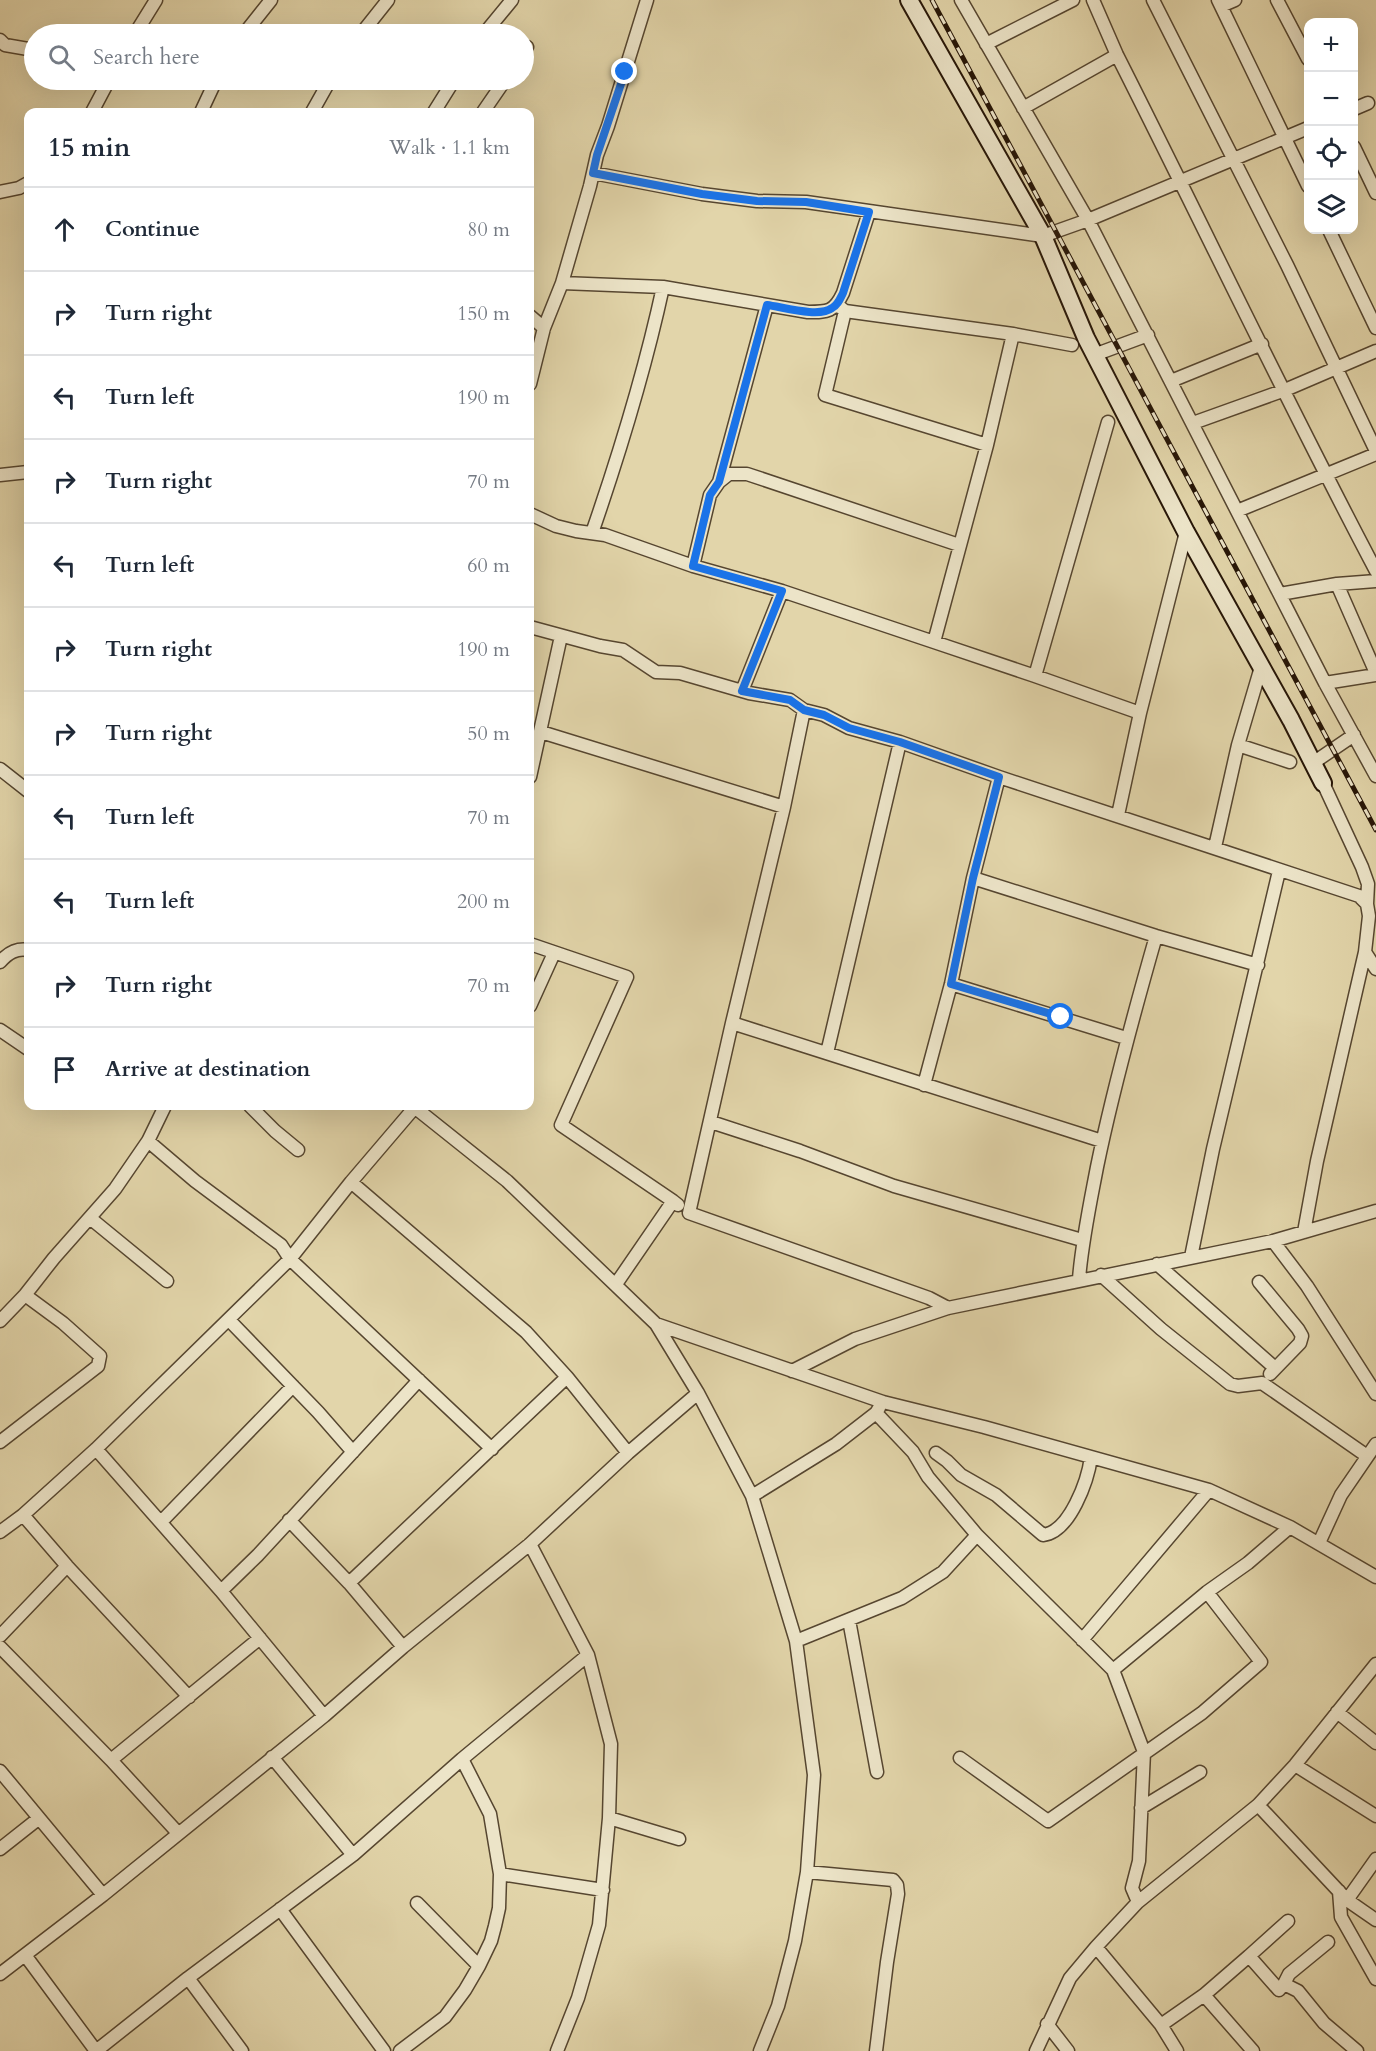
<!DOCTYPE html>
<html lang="en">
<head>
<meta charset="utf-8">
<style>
	:root { --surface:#fff; --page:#f6f6f7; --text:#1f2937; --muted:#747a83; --line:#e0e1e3 }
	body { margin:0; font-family:Cardo,serif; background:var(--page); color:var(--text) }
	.controls { position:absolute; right:18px; top:18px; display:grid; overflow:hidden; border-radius:12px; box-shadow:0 6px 24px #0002 }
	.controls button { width:54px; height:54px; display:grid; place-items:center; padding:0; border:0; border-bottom:2px solid var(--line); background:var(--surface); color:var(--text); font:30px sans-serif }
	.stop { position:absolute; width:18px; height:18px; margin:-14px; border:4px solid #1a73e8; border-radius:50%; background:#fff }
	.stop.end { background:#1a73e8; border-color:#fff; box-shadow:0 2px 6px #0008 }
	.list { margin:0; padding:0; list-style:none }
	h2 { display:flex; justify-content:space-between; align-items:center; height:78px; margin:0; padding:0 24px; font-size:26px }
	h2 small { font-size:20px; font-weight:400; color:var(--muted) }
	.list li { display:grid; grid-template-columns:39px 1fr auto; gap:18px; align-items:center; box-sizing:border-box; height:84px; padding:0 24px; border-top:2px solid var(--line) }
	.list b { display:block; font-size:22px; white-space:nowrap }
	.list em { font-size:20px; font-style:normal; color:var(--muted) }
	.icon { flex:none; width:33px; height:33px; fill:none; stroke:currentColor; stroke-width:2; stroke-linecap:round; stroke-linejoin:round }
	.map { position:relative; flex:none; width:1376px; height:2051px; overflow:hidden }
	.search { position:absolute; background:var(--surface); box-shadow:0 6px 24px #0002; left:24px; top:24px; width:510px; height:66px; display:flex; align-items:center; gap:15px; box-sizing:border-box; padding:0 21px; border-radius:33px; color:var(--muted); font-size:22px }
	.panel { position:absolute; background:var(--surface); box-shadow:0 6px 24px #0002; left:24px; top:108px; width:510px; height:1002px; border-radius:12px }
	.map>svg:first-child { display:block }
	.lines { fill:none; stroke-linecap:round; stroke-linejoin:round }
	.minor-casing { stroke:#564630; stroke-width:15 }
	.secondary-casing { stroke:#271607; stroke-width:20 }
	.minor { stroke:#ece4c8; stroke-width:12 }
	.secondary { stroke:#ece4c8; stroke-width:16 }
	.rail-casing { stroke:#271607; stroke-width:5 }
	.rail { stroke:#ece4c8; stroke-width:3; stroke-dasharray:9; stroke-linecap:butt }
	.route { stroke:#1a73e8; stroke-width:8 }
</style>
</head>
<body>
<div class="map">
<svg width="1376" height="2051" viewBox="0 0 1376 2051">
	<rect width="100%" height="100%" fill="#e2d5aa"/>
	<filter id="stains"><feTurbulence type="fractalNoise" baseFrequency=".00333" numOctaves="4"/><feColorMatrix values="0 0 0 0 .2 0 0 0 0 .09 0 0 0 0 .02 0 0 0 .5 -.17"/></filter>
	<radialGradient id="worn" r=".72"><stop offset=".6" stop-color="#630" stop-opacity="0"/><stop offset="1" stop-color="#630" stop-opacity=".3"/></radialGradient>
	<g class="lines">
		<defs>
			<path id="minor" d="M 961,0 L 1088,220 L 1325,683 L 1376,776
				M 1093,0 L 1117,55 C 1204,227 1286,401 1376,571
				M 1153,0 L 1287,265 L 1376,451
				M 1218,0 L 1308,186
				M 1277,0 L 1308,59
				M 1221,6 L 1235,0
				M 135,34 L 156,0
				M 244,34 L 271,0
				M 361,34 L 388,0
				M 484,34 L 512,0
				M 0,40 L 5,45 L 34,50
				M 986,44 L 1073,0
				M 524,52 L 527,47
				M 1023,108 L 1117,55
				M 1354,109 L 1368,103
				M 92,112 L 109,80
				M 201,112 L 216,80
				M 312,112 L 330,80
				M 434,112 L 454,80
				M 483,112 L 505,80
				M 1354,147 L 1376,193
				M 593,173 L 702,194 L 757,201 L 806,202 L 1043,236 L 1088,220 L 1308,128
				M 0,192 L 19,188 L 28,183
				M 1329,230 L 1376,328
				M 562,283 L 663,287 L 808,312 C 828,312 834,312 843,293 L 869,212
				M 840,307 L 845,311 L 1013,334
				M 845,311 L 825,395 L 987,445
				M 530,316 L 544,328
				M 1094,355 L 1148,335
				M 1171,381 L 1262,344
				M 530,384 L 544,328 L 562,283 L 590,186 L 597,155 L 608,126 L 647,0
				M 1108,422 L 1035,676 L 1140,713
				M 1193,423 L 1285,390 L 1376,351
				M 0,475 L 28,472
				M 719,482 L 767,305
				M 1237,511 L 1376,454
				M 530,514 L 556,526 L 576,531 L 605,535 L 693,566 L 710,495 L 719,482 L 729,474 L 747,474 L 959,545
				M 592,533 C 620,452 645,370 663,287
				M 693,566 L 782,591 L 934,642
				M 1337,584 L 1376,673
				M 1280,594 L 1337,584 L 1376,581
				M 530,627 L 600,646 L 623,650 L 656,672 L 680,673 L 749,693 L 790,700 L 804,710 L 824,715 L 849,728 L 900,742 L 999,777 L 1359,896 L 1367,904 L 1369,916 L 1365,952 L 1317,1161 L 1304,1232
				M 1261,667 L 1238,745 L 1290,762
				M 1035,676 L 934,642 L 987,445 L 1013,334 L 1072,345
				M 1325,683 L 1376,675
				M 742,691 L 782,591
				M 804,710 L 784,807 L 732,1023 L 689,1213 L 929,1298 L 948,1308
				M 541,732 L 784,807
				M 1313,763 L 1354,735
				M 0,769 L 28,791
				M 530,777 L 561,636
				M 1323,783 L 1362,867 L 1368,884 L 1367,904
				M 1118,815 L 1140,713 L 1186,532
				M 1215,847 L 1238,745
				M 973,878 L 1156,936 L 1258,965
				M 530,944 L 627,977 L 561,1125 L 673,1201
				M 1365,952 L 1376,969
				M 0,962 C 8,953 16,948 28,950
				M 951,984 L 1126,1038
				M 530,1006 L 554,953
				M 732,1023 L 1102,1141
				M 0,1030 L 28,1049
				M 827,1053 L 900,742
				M 924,1085 L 951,984 L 973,878 L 999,777
				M 250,1106 L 275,1131 L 298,1150
				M 413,1106 L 507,1181 L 656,1324 L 698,1393 L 752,1496 L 796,1641 L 814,1775 L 807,1872 L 795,1941 L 778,2006 L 760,2051
				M 711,1122 L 800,1151 L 894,1186 L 1082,1240
				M 148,1141 L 195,1181 L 281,1245 L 290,1259 L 492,1449
				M 351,1182 L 526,1332 L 567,1377 L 628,1453
				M 90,1218 L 167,1281
				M 1273,1241 L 1307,1286 L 1376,1394
				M 1191,1257 L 1213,1149 L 1279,871
				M 1157,1264 L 1275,1368
				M 1101,1275 L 1161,1329 L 1230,1384 L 1238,1386 L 1262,1383 L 1367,1456
				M 1079,1279 C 1082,1241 1090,1204 1097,1167 C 1113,1089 1134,1013 1156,936
				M 1259,1282 L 1298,1329 L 1302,1336 L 1300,1343 L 1270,1374
				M 616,1284 L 673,1201 L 678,1205
				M 229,1320 L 318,1412 L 353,1452
				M 0,1321 L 25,1295 L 54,1258 L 115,1189 L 148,1141 L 165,1106
				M 656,1324 L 883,1402 L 984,1427 L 1209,1490 L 1290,1527 L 1376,1577
				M 792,1371 L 855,1339 L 948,1308 L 1273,1241 L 1376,1211
				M 876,1413 L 913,1452 L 928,1477 L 977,1535 L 1113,1670 L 1144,1752 L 1139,1861 L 1132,1888 L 1138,1902
				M 0,1442 L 98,1366 L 100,1356 L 63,1323 L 25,1295
				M 96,1449 L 221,1591 L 324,1716
				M 936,1453 L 947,1461 L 961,1475 L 996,1495 L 1043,1535 C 1070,1532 1088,1480 1091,1457
				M 752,1496 L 836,1444 L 876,1413 L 879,1408
				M 23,1515 L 67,1566 L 189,1697
				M 289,1520 L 349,1583 L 403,1647
				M 161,1522 L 293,1386
				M 0,1532 L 23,1515 L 96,1449 L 290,1259 L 351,1182 L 415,1107
				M 1319,1543 L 1341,1495 L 1376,1444
				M 530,1544 L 588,1655 L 611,1744 L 609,1818 L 599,1925 L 578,1998 L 557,2051
				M 349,1583 L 567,1377
				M 221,1591 L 258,1555 L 419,1380
				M 849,1620 L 877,1772
				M 0,1636 L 67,1566
				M 1082,1640 L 1209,1490
				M 796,1641 L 902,1598 L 943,1572 L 977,1535
				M 0,1647 L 111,1760 L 178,1833
				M 1113,1670 L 1207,1592 L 1248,1563 L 1290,1527
				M 1337,1712 L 1376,1743
				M 272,1757 L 353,1855
				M 960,1758 L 1048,1821 L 1202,1713 L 1261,1662 L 1207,1592
				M 111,1760 L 260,1638
				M 1295,1765 L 1376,1816
				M 0,1771 L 103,1895
				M 1258,1805 L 1347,1900 L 1376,1920
				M 1141,1808 L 1200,1772
				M 609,1818 L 679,1839
				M 0,1849 L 38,1819
				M 807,1872 L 893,1880 L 897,1885 L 898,1894 L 887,1962 L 876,2051
				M 500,1874 L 603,1890
				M 1339,1891 L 1341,1917 L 1376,1979
				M 1347,1900 L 1376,1859
				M 417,1903 L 479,1966
				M 280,1909 L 384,2051
				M 1096,1947 L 1161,2025 L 1177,2051
				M 25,1955 L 96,2051
				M 1249,1956 L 1288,1921
				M 0,1974 L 103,1895 L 324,1716 L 403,1647 L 530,1544 L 628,1453 L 698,1393
				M 188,1978 L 242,2051
				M 1284,1984 L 1289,1974 L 1328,1942
				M 1204,1995 L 1253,2051
				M 1047,2024 L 1068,2051
				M 1161,2025 L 1204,1995 L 1249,1956 L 1279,1990 L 1284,1984 L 1298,1991 L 1324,2023 L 1357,2051
				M 96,2051 L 188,1978 L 353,1855 L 462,1759 L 588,1655
				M 400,2051 L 445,2017 L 465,1990 L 479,1966 L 491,1941 L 495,1926 L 499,1908 L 500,1874 L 490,1814 L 462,1759
				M 1036,2051 L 1070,1978 L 1096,1947 L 1138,1902 L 1258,1805 L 1295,1765 L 1376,1664"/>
			<path id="secondary" d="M 909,0 L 1043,236 L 1086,338 L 1186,532 L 1291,720 L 1323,783"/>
		</defs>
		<!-- minor casing -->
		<use href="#minor" class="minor-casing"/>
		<!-- secondary casing -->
		<use href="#secondary" class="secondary-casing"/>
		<!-- minor -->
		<use href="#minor" class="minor"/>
		<!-- secondary -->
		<use href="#secondary" class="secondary"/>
		<defs>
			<path id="rail" d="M 932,0 L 1376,830"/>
		</defs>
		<!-- rail casing -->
		<use href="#rail" class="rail-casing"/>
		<!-- rail -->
		<use href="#rail" class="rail"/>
	</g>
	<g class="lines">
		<!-- route -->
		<path class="route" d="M 625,72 L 597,155 L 593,173 L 702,194 L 757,201 L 806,202 L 869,212 L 843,293 C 840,299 838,305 832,308 C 819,318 783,307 767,305 L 719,482 L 710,495 L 693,566 L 782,591 L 742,691 L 790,700 L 804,710 L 824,715 L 849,728 L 900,742 L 999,777 L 973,878 L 951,984 L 1061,1017"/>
	</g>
	<rect width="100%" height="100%" filter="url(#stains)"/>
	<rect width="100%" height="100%" fill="url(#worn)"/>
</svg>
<div class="controls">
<button>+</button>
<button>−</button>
<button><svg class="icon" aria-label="locate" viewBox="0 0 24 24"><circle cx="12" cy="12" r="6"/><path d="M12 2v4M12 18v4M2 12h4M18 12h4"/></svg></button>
<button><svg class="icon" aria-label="layers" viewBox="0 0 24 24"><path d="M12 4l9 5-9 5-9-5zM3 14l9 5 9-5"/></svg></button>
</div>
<div class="stop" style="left:1061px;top:1017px"></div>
<div class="stop end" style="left:625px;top:72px"></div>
<div class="search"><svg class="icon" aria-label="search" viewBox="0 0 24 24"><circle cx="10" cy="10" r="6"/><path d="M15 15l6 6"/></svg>Search here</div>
<section class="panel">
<h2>15 min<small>Walk · 1.1 km</small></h2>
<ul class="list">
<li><svg class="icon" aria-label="ahead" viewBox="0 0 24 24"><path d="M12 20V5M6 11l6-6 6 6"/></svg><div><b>Continue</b></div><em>80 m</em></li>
<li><svg class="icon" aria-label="right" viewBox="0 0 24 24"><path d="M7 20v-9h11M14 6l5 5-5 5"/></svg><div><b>Turn right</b></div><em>150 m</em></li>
<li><svg class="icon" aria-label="left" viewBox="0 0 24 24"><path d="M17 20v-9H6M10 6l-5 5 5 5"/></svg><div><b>Turn left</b></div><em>190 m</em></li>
<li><svg class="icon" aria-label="right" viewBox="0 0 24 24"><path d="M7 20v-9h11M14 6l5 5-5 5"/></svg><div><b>Turn right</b></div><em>70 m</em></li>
<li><svg class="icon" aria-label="left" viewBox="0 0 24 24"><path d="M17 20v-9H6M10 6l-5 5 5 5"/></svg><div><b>Turn left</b></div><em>60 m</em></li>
<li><svg class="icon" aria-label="right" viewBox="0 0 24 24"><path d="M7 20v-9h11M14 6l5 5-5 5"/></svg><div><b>Turn right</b></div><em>190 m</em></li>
<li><svg class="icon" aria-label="right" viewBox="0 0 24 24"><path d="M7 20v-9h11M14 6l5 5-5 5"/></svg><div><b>Turn right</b></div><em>50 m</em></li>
<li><svg class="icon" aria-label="left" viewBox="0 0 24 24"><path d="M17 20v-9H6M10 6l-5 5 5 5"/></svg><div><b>Turn left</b></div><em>70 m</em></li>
<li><svg class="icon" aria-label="left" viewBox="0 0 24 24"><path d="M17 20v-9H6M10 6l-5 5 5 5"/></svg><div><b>Turn left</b></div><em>200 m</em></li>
<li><svg class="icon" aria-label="right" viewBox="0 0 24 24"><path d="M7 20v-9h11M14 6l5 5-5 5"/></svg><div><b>Turn right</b></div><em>70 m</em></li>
<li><svg class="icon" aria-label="arrive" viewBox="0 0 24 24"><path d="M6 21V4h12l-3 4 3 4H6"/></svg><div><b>Arrive at destination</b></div></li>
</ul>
</section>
</div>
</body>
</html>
